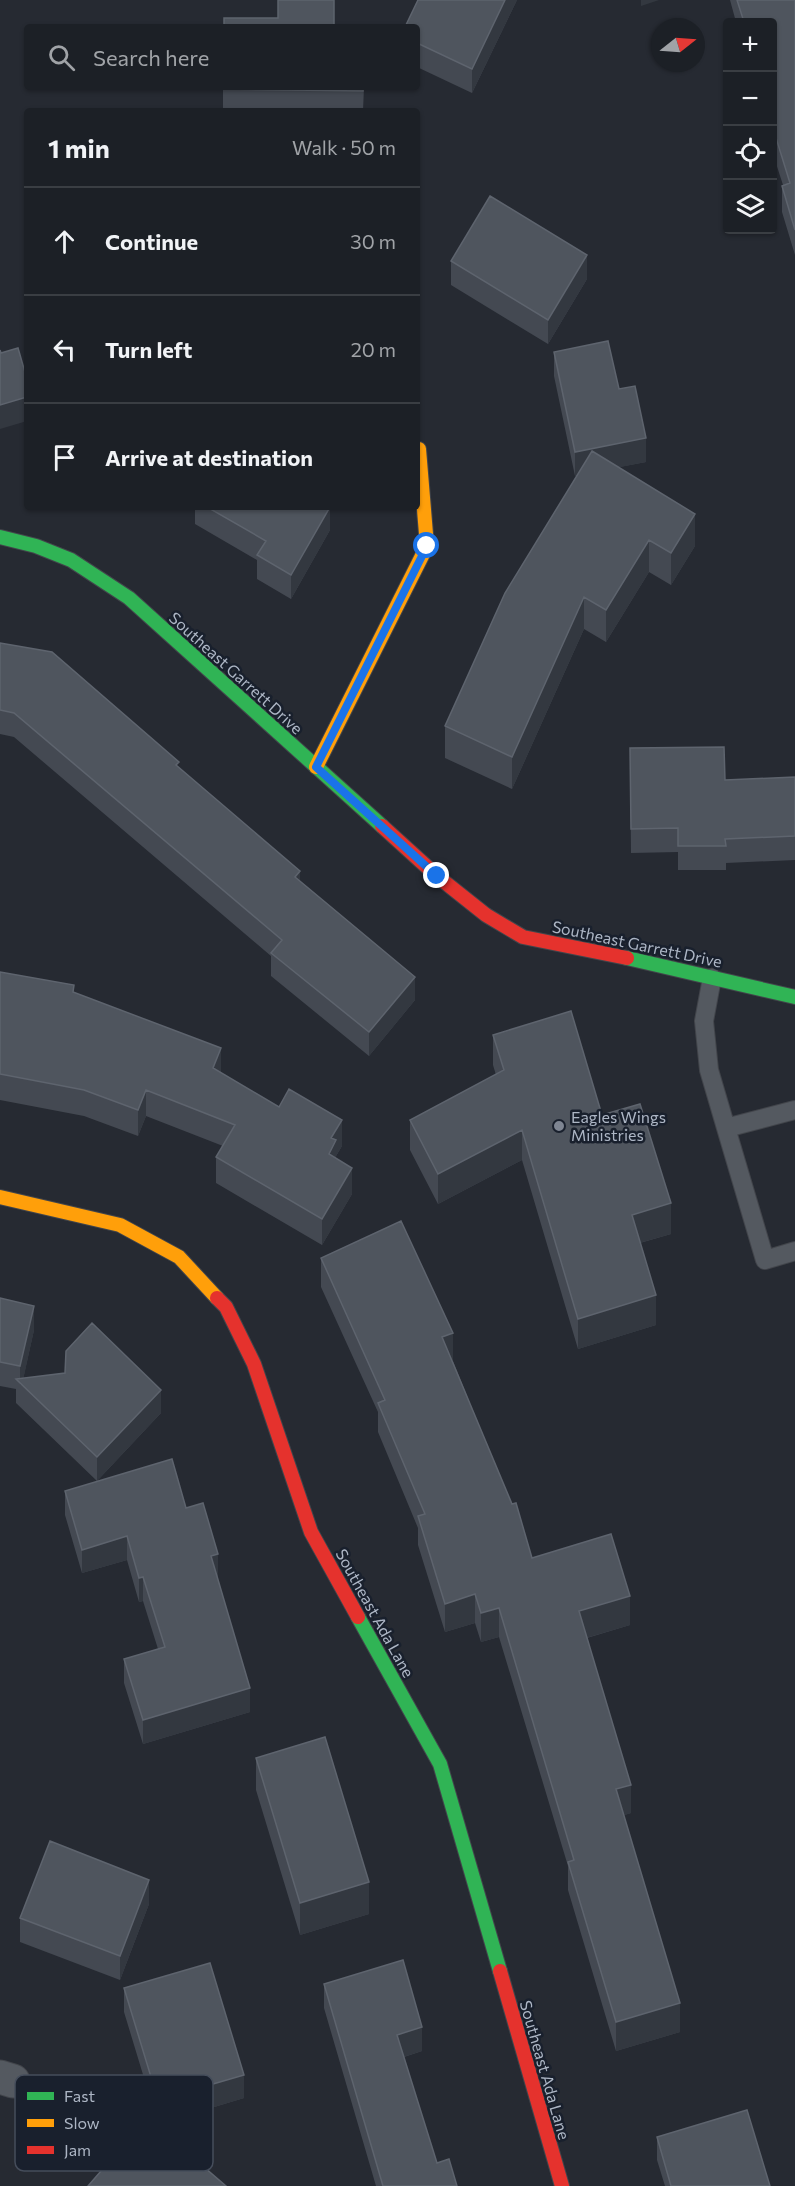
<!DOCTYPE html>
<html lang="en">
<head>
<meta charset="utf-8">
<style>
	:root { --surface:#1c2026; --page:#25282e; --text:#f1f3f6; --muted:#a0a3a7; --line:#3a3e43 }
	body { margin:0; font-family:Commissioner,sans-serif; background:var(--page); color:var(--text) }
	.controls { position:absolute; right:18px; top:18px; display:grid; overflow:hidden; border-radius:6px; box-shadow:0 2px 4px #0004 }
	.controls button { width:54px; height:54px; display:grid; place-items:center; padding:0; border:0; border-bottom:2px solid var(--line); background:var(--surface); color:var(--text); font:30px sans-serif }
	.compass { position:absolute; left:651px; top:18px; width:54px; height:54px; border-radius:50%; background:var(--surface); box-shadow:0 2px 4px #0004; rotate:73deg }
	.stop { position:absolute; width:18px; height:18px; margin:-14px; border:4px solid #1a73e8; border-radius:50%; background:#fff }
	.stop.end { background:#1a73e8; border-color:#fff; box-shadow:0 2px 6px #0008 }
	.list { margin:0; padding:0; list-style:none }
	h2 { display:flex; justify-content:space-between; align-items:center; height:78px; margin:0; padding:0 24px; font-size:26px }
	h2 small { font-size:20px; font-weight:400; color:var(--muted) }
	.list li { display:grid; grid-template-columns:39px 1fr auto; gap:18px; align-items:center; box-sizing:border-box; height:108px; padding:0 24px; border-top:2px solid var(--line) }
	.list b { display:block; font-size:22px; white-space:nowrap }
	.list em { font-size:20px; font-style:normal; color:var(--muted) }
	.icon { flex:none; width:33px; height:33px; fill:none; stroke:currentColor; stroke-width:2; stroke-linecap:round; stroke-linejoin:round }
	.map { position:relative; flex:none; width:795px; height:2186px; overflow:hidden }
	.search { position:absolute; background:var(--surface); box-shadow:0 2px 4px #0004; left:24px; top:24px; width:396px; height:66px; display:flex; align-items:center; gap:15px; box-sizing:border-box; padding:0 21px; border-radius:6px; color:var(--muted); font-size:22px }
	.panel { position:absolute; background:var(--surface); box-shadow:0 2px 4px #0004; left:24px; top:108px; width:396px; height:402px; border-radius:6px }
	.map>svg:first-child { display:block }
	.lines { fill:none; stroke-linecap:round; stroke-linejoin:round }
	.lane-casing { stroke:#42454b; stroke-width:20 }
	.street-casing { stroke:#42454b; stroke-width:35 }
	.fast-casing { stroke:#42454b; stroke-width:16 }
	.slow-casing { stroke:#42454b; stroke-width:16 }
	.jam-casing { stroke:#42454b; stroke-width:16 }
	.lane { stroke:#545960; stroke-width:18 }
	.street { stroke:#545960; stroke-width:33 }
	.fast { stroke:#30b455; stroke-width:14 }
	.slow { stroke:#ff9f0a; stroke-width:14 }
	.jam { stroke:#e5322d; stroke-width:14 }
	.wall { fill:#444952 }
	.shaded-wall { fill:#333840 }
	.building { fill:#4f555e; stroke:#5e646e; stroke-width:1.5 }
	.route { stroke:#1a73e8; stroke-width:8 }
	.poi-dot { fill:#7e8592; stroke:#19202d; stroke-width:2 }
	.labels { text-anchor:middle; stroke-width:5; stroke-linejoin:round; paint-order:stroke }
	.street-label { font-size:16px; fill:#adb6c5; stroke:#19202d }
	.poi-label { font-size:16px; fill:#adb6c5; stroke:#19202d; text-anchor:start }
	.key { fill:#19202d; stroke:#454d5b; stroke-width:1.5 }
	.key-label { font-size:16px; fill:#adb6c5 }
</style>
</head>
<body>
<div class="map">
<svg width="795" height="2186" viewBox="0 0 795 2186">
	<rect width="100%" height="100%" fill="#262a32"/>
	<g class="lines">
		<defs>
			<path id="lane" d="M 712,978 L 704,1021 L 709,1070 L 726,1128 L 795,1110
				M 726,1128 L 765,1260 L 795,1251"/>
			<path id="street" d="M 0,2077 L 13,2081"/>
			<path id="fast" d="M 0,537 L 36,546 L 71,560 L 129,598 L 382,826
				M 627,958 L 795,997
				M 358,1617 L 440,1764 L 500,1971"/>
			<path id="slow" d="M 316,767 L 427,546 L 419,449
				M 0,1197 L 120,1225 L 179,1257 L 217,1298"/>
			<path id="jam" d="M 382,826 L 437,876 L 486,915 L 523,937 L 627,958
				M 217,1298 L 226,1307 L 254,1364 L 311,1532 L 358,1617
				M 500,1971 L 562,2186"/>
		</defs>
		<!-- lane casing -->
		<use href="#lane" class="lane-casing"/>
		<!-- street casing -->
		<use href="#street" class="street-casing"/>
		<!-- fast casing -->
		<use href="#fast" class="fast-casing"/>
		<!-- slow casing -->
		<use href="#slow" class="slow-casing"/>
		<!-- jam casing -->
		<use href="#jam" class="jam-casing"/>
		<!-- lane -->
		<use href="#lane" class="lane"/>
		<!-- street -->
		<use href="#street" class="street"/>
		<!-- fast -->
		<use href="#fast" class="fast"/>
		<!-- slow -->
		<use href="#slow" class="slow"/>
		<!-- jam -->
		<use href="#jam" class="jam"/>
	</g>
	<!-- wall -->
	<path class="wall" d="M 517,0 L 472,93 L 417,67 L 417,27 Z
		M 730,0 L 795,0 L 795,255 L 782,212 L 782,186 L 783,185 L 772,151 L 772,22 L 736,22 Z
		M 223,87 L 364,87 L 363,111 L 223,111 Z
		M 451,261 L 587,279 L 548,344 L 451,285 Z
		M 554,352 L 619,389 L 646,462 L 619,467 L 695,546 L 671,585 L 649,572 L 606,642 L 584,629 L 512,789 L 445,758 L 445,726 L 577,476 L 575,476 L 554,376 Z
		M 195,507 L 330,507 L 330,530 L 291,599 L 257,579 L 257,560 L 195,524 Z
		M 0,643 L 179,768 L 300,882 L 415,1000 L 369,1056 L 271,976 L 271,956 L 14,737 L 0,734 Z
		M 630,748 L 725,780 L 795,777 L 795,860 L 726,863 L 726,870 L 678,870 L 678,852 L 631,853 Z
		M 0,972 L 74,992 L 221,1073 L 342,1146 L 336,1156 L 336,1158 L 352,1194 L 322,1245 L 216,1183 L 216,1157 L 223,1146 L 146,1116 L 138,1136 L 84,1116 L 0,1100 Z
		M 493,1035 L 602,1115 L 671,1234 L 640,1243 L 656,1325 L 578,1349 L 522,1160 L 438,1204 L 410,1150 L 410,1120 L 496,1075 L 493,1065 Z
		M 321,1258 L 453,1361 L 532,1558 L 630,1625 L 587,1638 L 631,1813 L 624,1815 L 680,2032 L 616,2051 L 568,1890 L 568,1866 L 499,1637 L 481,1642 L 475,1623 L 445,1632 L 418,1545 L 418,1528 L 378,1432 L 378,1412 L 321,1287 Z
		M 0,1298 L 34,1330 L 23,1379 L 161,1413 L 97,1481 L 16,1403 L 16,1389 L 0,1386 Z
		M 65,1491 L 186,1508 L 218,1578 L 217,1578 L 250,1712 L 143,1744 L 124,1683 L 124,1659 L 158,1649 L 143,1601 L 139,1602 L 127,1560 L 82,1573 L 65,1515 Z
		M 256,1758 L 369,1914 L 300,1935 L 256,1790 Z
		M 149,1904 L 120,1980 L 20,1942 L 20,1918 Z
		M 324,1984 L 422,2051 L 404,2057 L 437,2163 L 457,2186 L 376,2186 L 324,2008 Z
		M 124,1988 L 244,2098 L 158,2124 L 124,2012 Z
		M 657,2137 L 770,2186 L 665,2186 L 657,2160 Z"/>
	<!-- shaded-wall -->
	<path class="shaded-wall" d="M 505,0 L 517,0 L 472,93 L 472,69 Z
		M 641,0 L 659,0 L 641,6 Z
		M 587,255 L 587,279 L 548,344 L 548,320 Z
		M 27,397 L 27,421 L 0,429 L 0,405 Z
		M 646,438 L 646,462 L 575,476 L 575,452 Z
		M 330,507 L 330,530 L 291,599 L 291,575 Z
		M 695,514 L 695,546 L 671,585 L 671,553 Z
		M 649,540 L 649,572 L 606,642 L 606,610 Z
		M 584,597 L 584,629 L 512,789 L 512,757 Z
		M 300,871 L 300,895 L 295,877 Z
		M 415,977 L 415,1000 L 369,1056 L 369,1032 Z
		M 221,1048 L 221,1074 L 213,1068 Z
		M 146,1090 L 146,1116 L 138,1136 L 138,1110 Z
		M 342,1120 L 342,1146 L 336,1156 L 336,1166 L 329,1154 L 331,1138 Z
		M 522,1130 L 522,1160 L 438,1204 L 438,1174 Z
		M 352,1168 L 352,1194 L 322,1245 L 322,1219 Z
		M 671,1203 L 671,1234 L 632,1245 L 632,1215 Z
		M 656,1295 L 656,1325 L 578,1349 L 578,1319 Z
		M 34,1306 L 34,1330 L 22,1385 L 20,1384 L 20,1366 Z
		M 453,1333 L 453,1361 L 442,1366 L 442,1337 Z
		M 161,1390 L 161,1413 L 97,1481 L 97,1457 Z
		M 127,1536 L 127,1560 L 82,1573 L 82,1550 Z
		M 218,1554 L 218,1578 L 211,1580 L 211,1556 Z
		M 143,1577 L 143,1601 L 139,1602 L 139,1578 Z
		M 475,1594 L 475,1623 L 445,1632 L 445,1604 Z
		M 630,1596 L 630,1625 L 579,1640 L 579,1611 Z
		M 499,1608 L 499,1637 L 481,1642 L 481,1613 Z
		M 250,1688 L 250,1712 L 143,1744 L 143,1720 Z
		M 631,1785 L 631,1813 L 616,1818 L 616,1789 Z
		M 149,1880 L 149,1904 L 120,1980 L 120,1956 Z
		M 369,1882 L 369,1914 L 300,1935 L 300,1903 Z
		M 680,2003 L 680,2032 L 616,2051 L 616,2022 Z
		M 422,2027 L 422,2051 L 397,2059 L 397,2035 Z
		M 244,2075 L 244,2098 L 158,2124 L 158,2100 Z"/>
	<!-- building -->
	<path class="building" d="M 278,0 L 334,0 L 334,27 L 224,27 L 224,18 L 278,18 Z
		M 418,0 L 505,0 L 472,69 L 417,43 L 417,27 L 405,27 Z
		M 737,0 L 795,0 L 795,230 L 782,186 L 790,183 L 772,125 L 772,22 L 744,22 Z
		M 223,87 L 363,87 L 363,91 L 223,89 Z
		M 490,196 L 587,255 L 548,320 L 451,261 Z
		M 608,341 L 619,389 L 635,386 L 646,438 L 575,452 L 554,352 Z
		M 18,348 L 27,379 L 27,397 L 0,405 L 0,350 L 1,353 Z
		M 592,451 L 695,514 L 671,553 L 649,540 L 606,610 L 584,597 L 512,757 L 445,726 L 505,593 Z
		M 207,507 L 330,507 L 291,575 L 257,555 L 266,541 Z
		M 0,643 L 52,652 L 179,762 L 176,765 L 300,871 L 295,877 L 415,977 L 369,1032 L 271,953 L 282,940 L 14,713 L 0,710 Z
		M 724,747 L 725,780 L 795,777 L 795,836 L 725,839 L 726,846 L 678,846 L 678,828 L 631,829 L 630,748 Z
		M 0,972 L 74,985 L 73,992 L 221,1048 L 213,1068 L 279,1107 L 289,1089 L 342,1120 L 331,1138 L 336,1140 L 329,1154 L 352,1168 L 322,1219 L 216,1157 L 235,1125 L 146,1090 L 138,1110 L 84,1090 L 0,1074 Z
		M 571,1011 L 602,1115 L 640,1104 L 671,1203 L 632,1215 L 656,1295 L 578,1319 L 522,1130 L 438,1174 L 410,1120 L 504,1070 L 493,1035 Z
		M 401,1221 L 453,1333 L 442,1337 L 512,1504 L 516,1503 L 532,1558 L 611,1534 L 630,1596 L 579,1611 L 631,1785 L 616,1789 L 680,2003 L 616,2022 L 568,1862 L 574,1860 L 499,1608 L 481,1613 L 475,1594 L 445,1604 L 418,1516 L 425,1514 L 378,1403 L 385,1400 L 321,1258 Z
		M 0,1298 L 34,1306 L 20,1366 L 0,1362 Z
		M 92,1323 L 161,1390 L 97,1457 L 16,1379 L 65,1373 L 66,1351 Z
		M 172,1459 L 186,1508 L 203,1503 L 218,1554 L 211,1556 L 250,1688 L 143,1720 L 124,1659 L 165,1647 L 143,1577 L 139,1578 L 127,1536 L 82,1550 L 65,1491 Z
		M 325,1737 L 369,1882 L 300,1903 L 256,1758 Z
		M 50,1841 L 149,1880 L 120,1956 L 20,1918 Z
		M 403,1960 L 422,2027 L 397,2035 L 437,2163 L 449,2159 L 457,2186 L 383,2186 L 324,1984 Z
		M 210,1963 L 244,2075 L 158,2100 L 124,1988 Z
		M 747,2110 L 770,2186 L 671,2186 L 657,2137 Z
		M 147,2118 L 226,2186 L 88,2186 Z"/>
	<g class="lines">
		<!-- route -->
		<path class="route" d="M 427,546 L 316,767 L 437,876"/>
	</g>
	<!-- markers -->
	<circle class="poi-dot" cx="559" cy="1126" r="6"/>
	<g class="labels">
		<!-- street labels -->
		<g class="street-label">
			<text transform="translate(236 673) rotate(42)" y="6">Southeast Garrett Drive</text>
			<text transform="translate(637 944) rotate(12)" y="6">Southeast Garrett Drive</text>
			<text transform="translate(375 1613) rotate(61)" y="6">Southeast Ada Lane</text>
			<text transform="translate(545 2070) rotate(74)" y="6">Southeast Ada Lane</text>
		</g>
		<!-- poi labels -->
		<g class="poi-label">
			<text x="571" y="1123">Eagles Wings<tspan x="571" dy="18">Ministries</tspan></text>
		</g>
	</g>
	<!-- legend -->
	<rect x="15" y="2075" width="198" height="96" rx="9" class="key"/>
	<rect x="27" y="2092" width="27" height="8" fill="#30b455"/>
	<rect x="27" y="2119" width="27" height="8" fill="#ff9f0a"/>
	<rect x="27" y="2146" width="27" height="8" fill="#e5322d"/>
	<g class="key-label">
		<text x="64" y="2102">Fast</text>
		<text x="64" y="2129">Slow</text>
		<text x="64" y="2156">Jam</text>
	</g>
</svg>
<div class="controls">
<button>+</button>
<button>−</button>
<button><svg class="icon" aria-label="locate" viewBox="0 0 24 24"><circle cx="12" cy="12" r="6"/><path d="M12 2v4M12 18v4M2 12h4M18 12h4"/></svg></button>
<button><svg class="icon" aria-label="layers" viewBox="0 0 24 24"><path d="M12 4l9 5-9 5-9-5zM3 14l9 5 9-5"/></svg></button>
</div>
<svg class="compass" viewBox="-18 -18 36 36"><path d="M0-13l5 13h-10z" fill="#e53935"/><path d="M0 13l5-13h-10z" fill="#a0a3a7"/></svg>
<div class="stop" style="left:427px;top:546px"></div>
<div class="stop end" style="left:437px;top:876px"></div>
<div class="search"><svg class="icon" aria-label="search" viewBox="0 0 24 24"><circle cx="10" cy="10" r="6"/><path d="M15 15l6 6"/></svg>Search here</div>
<section class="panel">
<h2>1 min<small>Walk · 50 m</small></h2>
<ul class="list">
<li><svg class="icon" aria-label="ahead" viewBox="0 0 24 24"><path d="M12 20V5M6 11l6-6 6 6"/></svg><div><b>Continue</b></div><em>30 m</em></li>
<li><svg class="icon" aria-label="left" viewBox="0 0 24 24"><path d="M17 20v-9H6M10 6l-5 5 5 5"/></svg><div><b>Turn left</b></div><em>20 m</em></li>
<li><svg class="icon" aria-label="arrive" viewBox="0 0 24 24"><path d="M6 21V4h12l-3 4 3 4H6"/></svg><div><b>Arrive at destination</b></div></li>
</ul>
</section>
</div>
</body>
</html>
